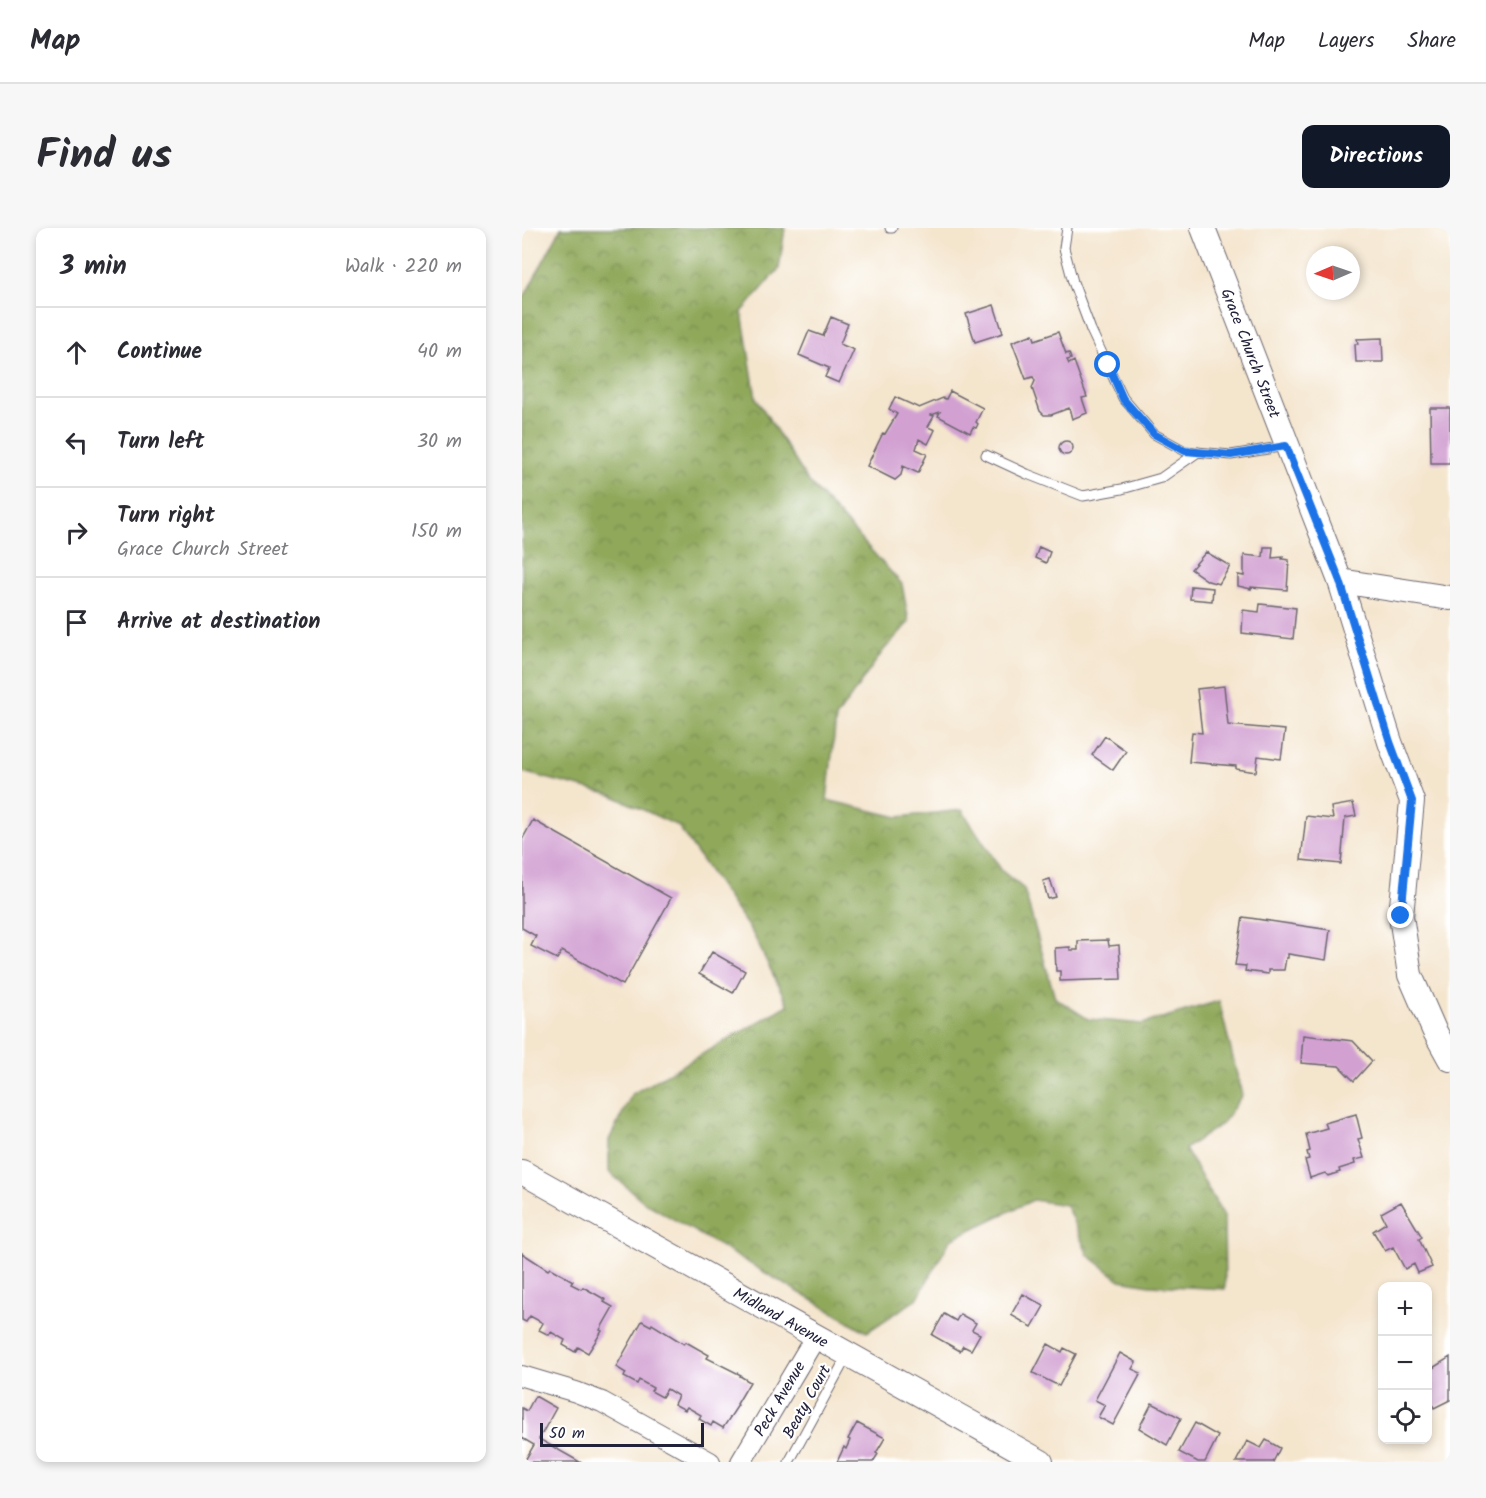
<!DOCTYPE html>
<html lang="en">
<head>
<meta charset="utf-8">
<style>
	:root { --surface:#fff; --page:#f7f7f7; --text:#2b2b33; --muted:#7c7c81; --line:#e1e1e2; --accent:#111827 }
	body { margin:0; font-family:Kalam,sans-serif; background:var(--page); color:var(--text) }
	.controls { position:absolute; right:18px; bottom:18px; display:grid; overflow:hidden; border-radius:12px; box-shadow:0 3px 9px #0003 }
	.controls button { width:54px; height:54px; display:grid; place-items:center; padding:0; border:0; border-bottom:2px solid var(--line); background:var(--surface); color:var(--text); font:30px sans-serif }
	.compass { position:absolute; left:784px; top:18px; width:54px; height:54px; border-radius:50%; background:var(--surface); box-shadow:0 3px 9px #0003; rotate:268deg }
	.scale { position:absolute; left:18px; bottom:15px; width:164px; box-sizing:border-box; padding-left:6px; border:3px solid #22223b; border-top:0; font-size:16px; line-height:21px; white-space:nowrap; color:#22223b; -webkit-text-stroke:4px #fff; paint-order:stroke }
	.stop { position:absolute; width:18px; height:18px; margin:-14px; border:4px solid #1a73e8; border-radius:50%; background:#fff }
	.stop.end { background:#1a73e8; border-color:#fff; box-shadow:0 2px 6px #0008 }
	.list { margin:0; padding:0; list-style:none }
	h2 { display:flex; justify-content:space-between; align-items:center; height:78px; margin:0; padding:0 24px; font-size:26px }
	h2 small { font-size:20px; font-weight:400; color:var(--muted) }
	.list li { display:grid; grid-template-columns:39px 1fr auto; gap:18px; align-items:center; box-sizing:border-box; height:90px; padding:0 24px; border-top:2px solid var(--line) }
	.list b { display:block; font-size:22px; white-space:nowrap }
	.list p { margin:0; font-size:20px; white-space:nowrap; color:var(--muted) }
	.list em { font-size:20px; font-style:normal; color:var(--muted) }
	.icon { flex:none; width:33px; height:33px; fill:none; stroke:currentColor; stroke-width:2; stroke-linecap:round; stroke-linejoin:round }
	.map { position:relative; flex:none; width:928px; height:1234px; overflow:hidden; border-radius:12px }
	header { display:flex; align-items:center; gap:36px; box-sizing:border-box; height:84px; padding:0 30px; background:var(--surface); border-bottom:2px solid var(--line) }
	header strong { font-size:28px }
	nav { display:flex; gap:33px; margin-inline-start:auto; font-size:21px }
	.intro { display:flex; align-items:center; justify-content:space-between; box-sizing:border-box; height:144px; padding:0 36px }
	h1 { margin:0; font-size:42px }
	.button { padding:15px 27px; border-radius:12px; background:var(--accent); color:#fff; font-size:21px; font-weight:700 }
	main { display:flex; gap:36px; padding:0 36px }
	aside { flex:1; background:var(--surface); border-radius:12px; box-shadow:0 3px 9px #0003 }
	.map>svg:first-child { display:block }
	.forest { fill:url(#forest-crowns); stroke:#58654a; stroke-width:1.5 }
	.building { fill:#d2a1d2 }
	.lines { fill:none; stroke-linecap:round; stroke-linejoin:round }
	.service-casing { stroke:#6c666e; stroke-width:11 }
	.minor-casing { stroke:#6c666e; stroke-width:22 }
	.tertiary-casing { stroke:#6c666e; stroke-width:26 }
	.service { stroke:#fff; stroke-width:9 }
	.minor { stroke:#fff; stroke-width:20 }
	.tertiary { stroke:#fff; stroke-width:24 }
	.route { stroke:#1a73e8; stroke-width:8 }
	.labels { text-anchor:middle; stroke-width:4.5; stroke-linejoin:round; paint-order:stroke }
	.street-label { font-size:16px; fill:#22223b; stroke:#fff }
</style>
</head>
<body>
<header>
<strong>Map</strong>
<nav><a>Map</a><a>Layers</a><a>Share</a></nav>
</header>
<div class="intro"><h1>Find us</h1><a class="button">Directions</a></div>
<main>
<aside>
<h2>3 min<small>Walk · 220 m</small></h2>
<ul class="list">
<li><svg class="icon" aria-label="ahead" viewBox="0 0 24 24"><path d="M12 20V5M6 11l6-6 6 6"/></svg><div><b>Continue</b></div><em>40 m</em></li>
<li><svg class="icon" aria-label="left" viewBox="0 0 24 24"><path d="M17 20v-9H6M10 6l-5 5 5 5"/></svg><div><b>Turn left</b></div><em>30 m</em></li>
<li><svg class="icon" aria-label="right" viewBox="0 0 24 24"><path d="M7 20v-9h11M14 6l5 5-5 5"/></svg><div><b>Turn right</b><p>Grace Church Street</p></div><em>150 m</em></li>
<li><svg class="icon" aria-label="arrive" viewBox="0 0 24 24"><path d="M6 21V4h12l-3 4 3 4H6"/></svg><div><b>Arrive at destination</b></div></li>
</ul>
</aside>
<div class="map">
<svg width="928" height="1234" viewBox="0 0 928 1234">
	<defs>
		<pattern id="forest-crowns" width="20" height="18" patternUnits="userSpaceOnUse" patternTransform="scale(1.5)"><rect width="20" height="18" fill="#8fa85a"/><path d="M2 6a3 3 0 1 1 6 0M12 15a3 3 0 1 1 6 0" fill="none" stroke="#74884c"/></pattern>
	</defs>
	<rect width="100%" height="100%" fill="#fff"/>
	<filter id="ink" filterUnits="userSpaceOnUse"><feTurbulence type="fractalNoise" baseFrequency=".0167" numOctaves="2"/><feDisplacementMap in="SourceGraphic" scale="12" xChannelSelector="R" yChannelSelector="G"/><feConvolveMatrix kernelMatrix="1 2 1 2 8 2 1 2 1" color-interpolation-filters="sRGB"/></filter>
	<filter id="wash" filterUnits="userSpaceOnUse"><feTurbulence type="fractalNoise" baseFrequency=".008" numOctaves="4" result="noise"/><feDisplacementMap in="SourceGraphic" scale="24" xChannelSelector="R" yChannelSelector="G"/><feGaussianBlur stdDeviation="1.35" result="paint"/><feColorMatrix in="noise" values="0 0 0 0 0 0 0 0 0 0 0 0 0 0 0 0 0 1.4 0 .05"/><feComposite in="paint" operator="in"/></filter>
	<g filter="url(#wash)">
		<rect width="100%" height="100%" fill="#f4e5cd"/>
		<!-- forest -->
		<path class="forest" d="M 39,0 L 263,0 L 257,41 L 220,84 L 234,170 L 286,253 L 380,356 L 387,394 L 361,423 L 314,490 L 305,572 L 376,589 L 440,582 L 480,643 L 502,661 L 533,770 L 566,791 L 620,796 L 697,773 L 720,867 L 701,895 L 663,921 L 702,988 L 703,1061 L 628,1057 L 598,1052 L 566,1027 L 544,977 L 511,972 L 429,1011 L 395,1071 L 345,1104 L 122,974 L 87,944 L 87,912 L 110,866 L 266,777 L 231,706 L 156,598 L 89,567 L 0,544 L 0,73 Z"/>
		<g id="blocks">
			<!-- building -->
			<path class="building" d="M 472,77 L 481,105 L 453,114 L 444,86 Z
				M 309,89 L 326,96 L 318,116 L 332,122 L 317,155 L 303,149 L 307,140 L 277,127 L 287,103 L 301,108 Z
				M 536,104 L 544,126 L 547,125 L 549,131 L 545,132 L 547,136 L 552,133 L 565,169 L 560,170 L 565,185 L 550,191 L 547,180 L 529,187 L 522,187 L 518,183 L 510,160 L 513,153 L 511,149 L 504,151 L 490,114 L 511,106 L 513,112 Z
				M 860,110 L 861,134 L 834,134 L 833,116 L 836,116 L 835,111 Z
				M 428,163 L 461,180 L 454,194 L 456,196 L 454,200 L 451,199 L 448,205 L 416,188 L 418,184 L 409,187 L 412,188 L 406,199 L 413,202 L 406,216 L 397,211 L 394,221 L 405,226 L 396,245 L 381,238 L 379,247 L 373,252 L 345,238 L 361,205 L 363,206 L 375,186 L 367,181 L 373,169 L 397,180 L 421,170 L 424,171 Z
				M 908,180 L 928,180 L 928,235 L 909,235 Z
				M537 220a7 7 0 1 1 14 0a7 7 0 1 1-14 0Z
				M 517,319 L 528,324 L 524,335 L 513,330 Z
				M 742,319 L 751,319 L 750,330 L 761,329 L 760,331 L 767,332 L 765,362 L 729,359 L 729,361 L 716,358 L 716,347 L 722,348 L 722,327 L 741,329 Z
				M 684,324 L 708,338 L 697,356 L 686,353 L 669,341 Z
				M 669,358 L 691,360 L 690,373 L 668,371 Z
				M 738,376 L 774,380 L 771,411 L 720,405 L 721,382 L 737,384 Z
				M 702,458 L 706,497 L 763,502 L 759,531 L 736,528 L 734,544 L 714,541 L 714,538 L 667,534 L 670,504 L 680,505 L 675,461 Z
				M 583,508 L 604,523 L 591,542 L 570,527 Z
				M 831,575 L 834,588 L 823,590 L 819,636 L 779,632 L 784,588 L 811,591 L 809,579 Z
				M 11,592 L 149,670 L 101,757 L 40,723 L 35,731 L 9,718 L 14,708 L 0,700 L 0,612 Z
				M 528,651 L 534,669 L 526,671 L 521,653 Z
				M 721,689 L 808,702 L 804,732 L 766,726 L 766,730 L 764,730 L 762,742 L 746,742 L 746,746 L 723,743 L 724,738 L 713,737 Z
				M 586,712 L 587,718 L 597,717 L 599,751 L 538,753 L 538,743 L 534,743 L 533,720 L 548,719 L 548,722 L 556,722 L 556,713 Z
				M 190,724 L 223,743 L 211,765 L 177,746 Z
				M 781,807 L 831,813 L 850,833 L 832,853 L 817,838 L 779,835 Z
				M 834,886 L 840,910 L 836,911 L 842,930 L 832,932 L 833,936 L 817,941 L 818,944 L 806,948 L 803,945 L 788,950 L 783,932 L 787,931 L 785,924 L 788,923 L 784,906 L 805,900 L 803,895 Z
				M 879,974 L 900,1009 L 897,1011 L 910,1039 L 896,1045 L 892,1036 L 883,1041 L 871,1019 L 863,1023 L 851,1003 L 864,995 L 859,985 Z
				M 0,1025 L 26,1042 L 28,1040 L 51,1053 L 49,1056 L 59,1061 L 61,1059 L 84,1072 L 82,1074 L 91,1079 L 78,1102 L 80,1103 L 66,1125 L 56,1119 L 53,1124 L 41,1117 L 43,1112 L 29,1104 L 27,1107 L 17,1102 L 21,1095 L 8,1088 L 4,1094 L 0,1092 Z
				M 501,1066 L 522,1078 L 510,1099 L 489,1087 Z
				M 422,1086 L 434,1093 L 438,1086 L 454,1095 L 450,1102 L 458,1106 L 449,1122 L 441,1118 L 438,1123 L 410,1107 Z
				M 120,1093 L 129,1098 L 130,1096 L 162,1116 L 164,1114 L 187,1127 L 185,1130 L 219,1147 L 218,1148 L 228,1154 L 215,1176 L 216,1177 L 201,1200 L 191,1194 L 189,1198 L 177,1191 L 179,1187 L 165,1179 L 163,1182 L 152,1176 L 156,1168 L 145,1161 L 140,1169 L 129,1163 L 131,1160 L 117,1152 L 115,1156 L 102,1149 L 104,1145 L 94,1139 Z
				M 526,1116 L 540,1124 L 542,1120 L 554,1126 L 537,1158 L 511,1145 Z
				M 598,1125 L 614,1134 L 610,1141 L 619,1145 L 591,1197 L 576,1189 L 583,1177 L 573,1172 Z
				M 928,1129 L 928,1172 L 912,1180 L 906,1167 L 906,1143 Z
				M 13,1168 L 34,1180 L 17,1211 L 58,1234 L 2,1234 L 12,1217 L 0,1210 L 0,1180 L 5,1183 Z
				M 630,1175 L 659,1190 L 645,1217 L 617,1200 Z
				M 335,1195 L 363,1210 L 354,1225 L 356,1226 L 351,1234 L 315,1234 L 322,1219 L 324,1221 L 328,1212 L 326,1211 Z
				M 673,1195 L 696,1208 L 683,1234 L 676,1234 L 657,1224 Z
				M 744,1212 L 758,1220 L 751,1234 L 714,1234 L 725,1213 L 739,1220 Z"/>
		</g>
	</g>
	<g filter="url(#ink)">
		<use href="#blocks" fill-opacity="0" stroke="#6c666e" stroke-width="1.5"/>
		<g class="lines">
			<defs>
				<path id="service" d="M 368,0 L 370,0
					M 545,0 L 542,20 L 551,54 L 569,102 L 601,170 L 632,206 L 663,223 L 709,227 L 764,218
					M 464,227 L 505,246 L 561,268 L 600,261 L 639,250 L 676,224
					M 267,1234 L 325,1128"/>
				<g id="minor">
					<path d="M 0,1148 L 54,1164 L 80,1174 L 188,1234"/>
					<path id="s1" d="M 219,1234 L 294,1108"/>
				</g>
				<g id="tertiary">
					<path id="s2" d="M 681,0 L 818,353 L 868,514 L 890,573 L 879,688 L 888,747 L 912,802 L 928,831"/>
					<path d="M 818,353 L 928,370"/>
					<path id="s3" d="M 0,944 L 519,1234"/>
				</g>
			</defs>
			<!-- service casing -->
			<use href="#service" class="service-casing"/>
			<!-- minor casing -->
			<use href="#minor" class="minor-casing"/>
			<!-- tertiary casing -->
			<use href="#tertiary" class="tertiary-casing"/>
			<!-- service -->
			<use href="#service" class="service"/>
			<!-- minor -->
			<use href="#minor" class="minor"/>
			<!-- tertiary -->
			<use href="#tertiary" class="tertiary"/>
		</g>
	</g>
	<g class="lines" filter="url(#ink)">
		<!-- route -->
		<path class="route" d="M 586,137 L 601,171 L 632,206 L 663,223 L 709,227 L 764,218 L 818,353 L 868,514 L 890,573 L 879,688"/>
	</g>
	<g class="labels">
		<!-- street labels -->
		<g class="street-label">
			<text dy="6" stroke="none"><textPath href="#s2" startOffset="134">Grace Church Street</textPath></text>
			<text dy="6" stroke="none"><textPath href="#s3" startOffset="297">Midland Avenue</textPath></text>
			<text dy="6" stroke="none"><textPath href="#s1" startOffset="74">Peck Avenue</textPath></text>
			<text transform="translate(284 1173) rotate(-61)" y="6">Beaty Court</text>
		</g>
	</g>
</svg>
<div class="controls">
<button>+</button>
<button>−</button>
<button><svg class="icon" aria-label="locate" viewBox="0 0 24 24"><circle cx="12" cy="12" r="6"/><path d="M12 2v4M12 18v4M2 12h4M18 12h4"/></svg></button>
</div>
<svg class="compass" viewBox="-18 -18 36 36"><path d="M0-13l5 13h-10z" fill="#e53935"/><path d="M0 13l5-13h-10z" fill="#7c7c81"/></svg>
<div class="scale">50 m</div>
<div class="stop" style="left:586px;top:137px"></div>
<div class="stop end" style="left:879px;top:688px"></div>
</div>
</main>
</body>
</html>
